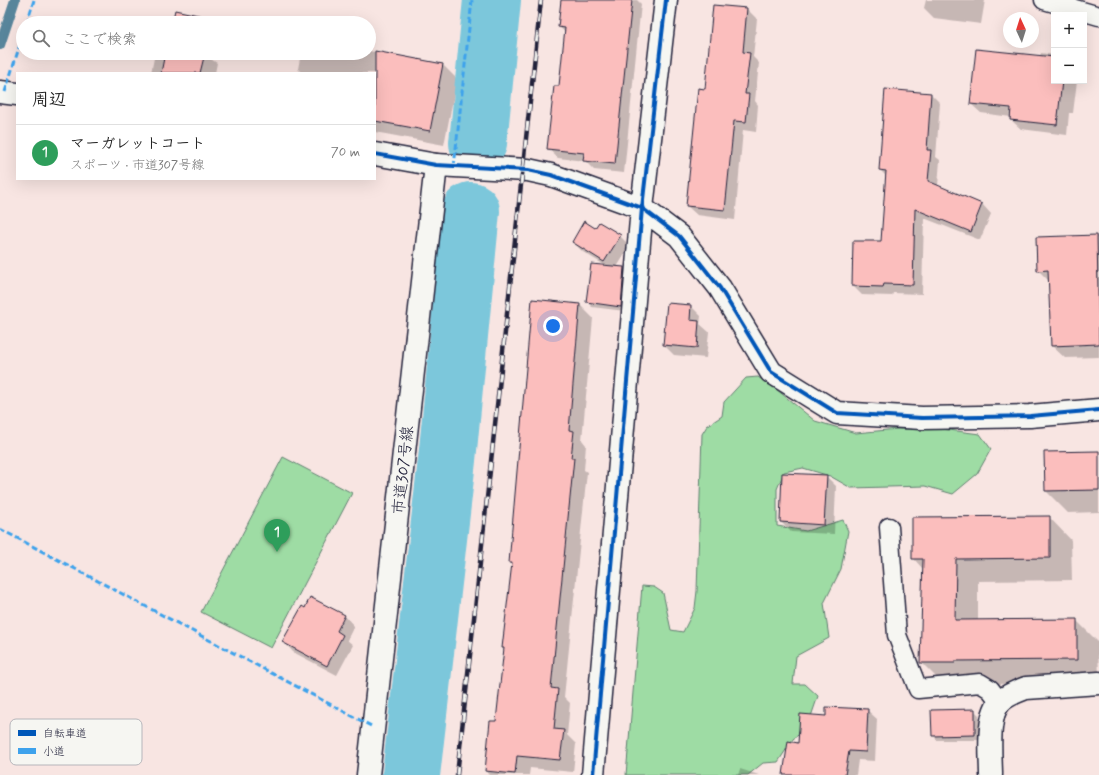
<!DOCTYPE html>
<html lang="ja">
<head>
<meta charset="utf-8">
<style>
	:root { --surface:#fff; --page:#f6f6f6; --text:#222; --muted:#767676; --line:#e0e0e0; --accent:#c8321e }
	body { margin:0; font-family:Mynerve,"Klee One",sans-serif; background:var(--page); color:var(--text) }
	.controls { position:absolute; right:12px; top:12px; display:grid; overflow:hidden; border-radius:0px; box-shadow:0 4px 16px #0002 }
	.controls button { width:36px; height:36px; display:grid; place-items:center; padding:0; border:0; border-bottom:1px solid var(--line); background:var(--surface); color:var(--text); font:20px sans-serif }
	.compass { position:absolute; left:1003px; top:12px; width:36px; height:36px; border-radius:50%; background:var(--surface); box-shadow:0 4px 16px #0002; rotate:356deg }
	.you { position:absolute; left:553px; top:326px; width:14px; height:14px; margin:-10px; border:3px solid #fff; border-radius:50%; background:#1a73e8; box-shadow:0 0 0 6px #1a73e833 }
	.badge { display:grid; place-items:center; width:26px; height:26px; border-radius:50%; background:var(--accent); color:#fff; font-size:13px; font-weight:700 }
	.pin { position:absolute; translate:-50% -33px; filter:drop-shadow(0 1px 2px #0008) }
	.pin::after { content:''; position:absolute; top:21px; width:14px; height:12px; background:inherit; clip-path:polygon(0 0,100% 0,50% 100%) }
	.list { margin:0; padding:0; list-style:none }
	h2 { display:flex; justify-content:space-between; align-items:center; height:52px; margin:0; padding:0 16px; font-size:17px }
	h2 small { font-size:13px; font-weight:400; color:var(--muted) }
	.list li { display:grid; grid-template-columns:26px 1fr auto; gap:12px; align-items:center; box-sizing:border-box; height:56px; padding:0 16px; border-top:1px solid var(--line) }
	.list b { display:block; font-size:15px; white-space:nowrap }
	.list p { margin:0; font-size:13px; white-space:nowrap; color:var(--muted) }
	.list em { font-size:13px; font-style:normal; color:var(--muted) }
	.icon { flex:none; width:22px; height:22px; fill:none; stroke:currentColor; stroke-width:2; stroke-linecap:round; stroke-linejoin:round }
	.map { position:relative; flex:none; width:1099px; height:775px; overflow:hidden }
	.search { position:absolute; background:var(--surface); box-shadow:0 4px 16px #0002; left:16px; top:16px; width:360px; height:44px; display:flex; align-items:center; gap:10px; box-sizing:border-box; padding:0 14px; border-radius:22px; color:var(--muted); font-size:15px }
	.panel { position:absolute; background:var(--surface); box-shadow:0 4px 16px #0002; left:16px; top:72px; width:360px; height:108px; border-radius:0px }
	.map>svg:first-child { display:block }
	.green { fill:#9edca4; stroke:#607f70 }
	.shadow { fill:#0003 }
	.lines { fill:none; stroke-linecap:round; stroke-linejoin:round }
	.stream { stroke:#58859b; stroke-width:10 }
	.river { stroke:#7cc7db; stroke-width:58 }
	.building { fill:#fbbebd; stroke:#22223b }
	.lane-casing { stroke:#22223b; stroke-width:21 }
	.street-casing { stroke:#22223b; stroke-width:25 }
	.secondary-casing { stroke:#22223b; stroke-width:25 }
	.lane { stroke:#f6f6f2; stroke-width:18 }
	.street { stroke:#f6f6f2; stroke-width:22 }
	.secondary { stroke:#f6f6f2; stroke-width:22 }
	.rail-casing { stroke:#22223b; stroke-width:4.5 }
	.rail { stroke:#f6f6f2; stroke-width:3; stroke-dasharray:9; stroke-linecap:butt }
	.quiet { stroke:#3ea2ec; stroke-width:3; stroke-dasharray:6 3; stroke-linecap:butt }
	.cycleway-casing { stroke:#f6f6f2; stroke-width:6 }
	.cycleway { stroke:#0057b8; stroke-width:4 }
	.labels { text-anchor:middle; stroke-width:4; stroke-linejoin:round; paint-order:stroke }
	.street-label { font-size:16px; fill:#22223b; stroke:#f6f6f2 }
	.key { fill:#f6f6f2; stroke:#b6b6bb; stroke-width:1 }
	.key-label { font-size:11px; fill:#22223b }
</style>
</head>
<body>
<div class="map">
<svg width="1099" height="775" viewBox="0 0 1099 775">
	<rect width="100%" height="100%" fill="#f8e5e2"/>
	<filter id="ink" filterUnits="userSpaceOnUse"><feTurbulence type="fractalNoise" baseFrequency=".025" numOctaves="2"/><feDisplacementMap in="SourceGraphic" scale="8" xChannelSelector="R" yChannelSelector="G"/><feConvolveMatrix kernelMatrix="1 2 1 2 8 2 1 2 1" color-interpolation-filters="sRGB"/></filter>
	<g filter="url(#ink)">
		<!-- green -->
		<path class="green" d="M 758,377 L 776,389 L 815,421 L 856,433 L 898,429 L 941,429 L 980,434 L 991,449 L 977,474 L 953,494 L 925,486 L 851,488 L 830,476 L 803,468 L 784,472 L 777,489 L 777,526 L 806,531 L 843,520 L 848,531 L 841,569 L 824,603 L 829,638 L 796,656 L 793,684 L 805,684 L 818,696 L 807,728 L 793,739 L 778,762 L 763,763 L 748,775 L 626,775 L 642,586 L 654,587 L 663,593 L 671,630 L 683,632 L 695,608 L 697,591 L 702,434 L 707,426 L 722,416 L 724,402 L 746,378 Z
			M 283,457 L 352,493 L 271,648 L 201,612 Z"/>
		<!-- shadow -->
		<path class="shadow" d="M 562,0 L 637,0 L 641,4 L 624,173 L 594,170 L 585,161 L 558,158 L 548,149 L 560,87 L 566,33 L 559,27 Z
			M 926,0 L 985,0 L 981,24 L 934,18 L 924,8 Z
			M 747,9 L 757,19 L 753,57 L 759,63 L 755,101 L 758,105 L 756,132 L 743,130 L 735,220 L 697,215 L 687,206 L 706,90 Z
			M 212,19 L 216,23 L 173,23 Z
			M 369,51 L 443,65 L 457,79 L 444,145 L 375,132 L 375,73 L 302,73 L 298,69 L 301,53 L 369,53 Z
			M 155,53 L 210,53 L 209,58 L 217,63 L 215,73 L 151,73 Z
			M 1041,53 L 1054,55 L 1054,81 L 1077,81 L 1073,113 L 1069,113 L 1067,135 L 1021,129 L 1011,120 L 1011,117 L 981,113 L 971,104 L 1040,57 Z
			M 931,94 L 940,103 L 936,157 L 940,160 L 938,186 L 982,204 L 991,214 L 980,240 L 924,218 L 922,294 L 893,293 L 892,296 L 862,295 L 853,286 L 881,242 L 886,176 L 880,170 Z
			M 596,229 L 620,236 L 630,246 L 617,267 L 624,268 L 629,272 L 625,311 L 592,307 L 587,302 L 606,266 L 583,252 L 573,242 Z
			M 1097,236 L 1099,238 L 1099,357 L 1065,358 L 1052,346 L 1050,282 L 1038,270 Z
			M 533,300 L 580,305 L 593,318 L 582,440 L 586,445 L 584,470 L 587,472 L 564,697 L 570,703 L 567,735 L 576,744 L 573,772 L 530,768 L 529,775 L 490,775 L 486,771 L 497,722 L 505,649 L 503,648 L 512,565 L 510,562 Z
			M 667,304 L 691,306 L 701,316 L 700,324 L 709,332 L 706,358 L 674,355 L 664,345 Z
			M 1099,452 L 1099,512 L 1068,513 L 1046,491 L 1045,453 Z
			M 826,476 L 836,486 L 834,534 L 791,532 L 781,522 Z
			M 1049,517 L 1071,540 L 1072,580 L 978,581 L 978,621 L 1076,620 L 1098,642 L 1099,682 L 944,685 L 921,662 L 923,569 L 913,558 Z
			M 345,616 L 354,626 L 347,640 L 353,645 L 337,675 L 293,652 L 284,642 Z
			M 827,708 L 867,710 L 877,719 L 875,761 L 858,760 L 856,775 L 815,775 Z
			M 974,710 L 979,715 L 979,740 L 937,740 L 933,735 Z
			M 740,769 L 759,775 L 738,775 Z"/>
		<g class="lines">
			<!-- stream -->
			<path class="stream" d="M 0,45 L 15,0"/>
			<!-- river -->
			<path class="river" d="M 478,143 L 492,0
				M 411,775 L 447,460 L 471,211"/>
		</g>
		<!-- building -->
		<path class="building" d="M 561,0 L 632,0 L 615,164 L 583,161 L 584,153 L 547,149 L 554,86 L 559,86 L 565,28 L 558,27 Z
			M 713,5 L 747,8 L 743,52 L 750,53 L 745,94 L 749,94 L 746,122 L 734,121 L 725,210 L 686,206 L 698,88 L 705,89 Z
			M 175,10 L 212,18 L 211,23 L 172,23 Z
			M 976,49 L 1054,57 L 1054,81 L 1062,81 L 1057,125 L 1010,120 L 1011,108 L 970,104 Z
			M 375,51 L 443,64 L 430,131 L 375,121 Z
			M 165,53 L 205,53 L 200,73 L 161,73 Z
			M 885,89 L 931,93 L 927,150 L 931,150 L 928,181 L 982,204 L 971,232 L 915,209 L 913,285 L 884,284 L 883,287 L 852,286 L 853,241 L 881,241 L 886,171 L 879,170 Z
			M 584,221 L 595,228 L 599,222 L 621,235 L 604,262 L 572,242 Z
			M 1097,235 L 1099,344 L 1051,346 L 1048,270 L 1037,271 L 1036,237 Z
			M 591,264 L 624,267 L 621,307 L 586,302 Z
			M 532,299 L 580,304 L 569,430 L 574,431 L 571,458 L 574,458 L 551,688 L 558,689 L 554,729 L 564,730 L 560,760 L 517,756 L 515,774 L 485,771 L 490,721 L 496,721 L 504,648 L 502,648 L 512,563 L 509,563 Z
			M 667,303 L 691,305 L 690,320 L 699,321 L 697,348 L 663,345 Z
			M 1099,451 L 1099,490 L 1045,491 L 1044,452 Z
			M 782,473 L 827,475 L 824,525 L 780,522 Z
			M 1050,516 L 1050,558 L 956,559 L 955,620 L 1077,619 L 1077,660 L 955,661 L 955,663 L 920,663 L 923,559 L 912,559 L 912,517 Z
			M 310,597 L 345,615 L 337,631 L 343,635 L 327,666 L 282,642 L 302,606 L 305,608 Z
			M 826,707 L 868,709 L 866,752 L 849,751 L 845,775 L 783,775 L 788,741 L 798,743 L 800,714 L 826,716 Z
			M 975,709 L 975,735 L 932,736 L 931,710 Z"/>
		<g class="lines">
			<defs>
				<path id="lane" d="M 1044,0 L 1099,16
					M 889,527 L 897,635 L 918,689 L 980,683 L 990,689 L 1000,702"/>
				<path id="street" d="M 436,165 L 528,170 L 551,175 L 642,208 L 679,236 L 720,288 L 771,372 L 837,413 L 922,418 L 1030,416 L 1099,410
					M 593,775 L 642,208 L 666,0
					M 991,775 C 991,756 986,715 1001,701 C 1007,695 1018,691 1026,688 L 1099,683"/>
				<path id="secondary" d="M 0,92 L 17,94
					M 368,775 L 436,165 L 375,154"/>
			</defs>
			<!-- lane casing -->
			<use href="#lane" class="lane-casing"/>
			<!-- street casing -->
			<use href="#street" class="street-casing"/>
			<!-- secondary casing -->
			<use href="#secondary" class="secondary-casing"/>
			<!-- lane -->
			<use href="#lane" class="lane"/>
			<!-- street -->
			<use href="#street" class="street"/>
			<!-- secondary -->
			<use href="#secondary" class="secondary"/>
			<defs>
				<path id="rail" d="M 457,775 L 541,0"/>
			</defs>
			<!-- rail casing -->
			<use href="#rail" class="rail-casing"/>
			<!-- rail -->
			<use href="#rail" class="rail"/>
			<!-- quiet -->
			<path class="quiet" d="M 27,23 L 34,0
				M 5,92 L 23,35
				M 454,167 L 472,0
				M 0,529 L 373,727"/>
			<defs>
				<path id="cycleway" d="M 375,154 L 436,165 L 528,170 L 551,175 L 642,208 L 679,236 L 720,288 L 771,372 L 837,413 L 922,418 L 1030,416 L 1099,410
					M 593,775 L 642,208 L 666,0"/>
			</defs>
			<!-- cycleway casing -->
			<use href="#cycleway" class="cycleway-casing"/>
			<!-- cycleway -->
			<use href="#cycleway" class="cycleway"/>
		</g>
	</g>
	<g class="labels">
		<!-- street labels -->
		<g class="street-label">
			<text transform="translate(402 470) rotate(-84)" y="6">市道307号線</text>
		</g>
	</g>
	<!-- legend -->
	<rect x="10" y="719" width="132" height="46" rx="6" class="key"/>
	<rect x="18" y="730" width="18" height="6" fill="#0057b8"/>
	<rect x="18" y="748" width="18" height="6" fill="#3ea2ec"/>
	<g class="key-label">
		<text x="43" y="737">自転車道</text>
		<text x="43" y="755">小道</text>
	</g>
</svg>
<div class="controls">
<button>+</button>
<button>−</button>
</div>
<svg class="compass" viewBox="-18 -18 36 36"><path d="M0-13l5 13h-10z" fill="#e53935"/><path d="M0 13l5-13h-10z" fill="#767676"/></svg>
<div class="you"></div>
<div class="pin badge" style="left:277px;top:552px;background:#2e9e5b">1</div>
<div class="search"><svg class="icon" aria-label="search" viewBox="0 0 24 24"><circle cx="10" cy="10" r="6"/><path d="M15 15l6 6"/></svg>ここで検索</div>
<section class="panel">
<h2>周辺<small></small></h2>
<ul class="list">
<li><span class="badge" style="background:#2e9e5b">1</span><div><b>マーガレットコート</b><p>スポーツ · 市道307号線</p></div><em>70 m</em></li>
</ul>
</section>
</div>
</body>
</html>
